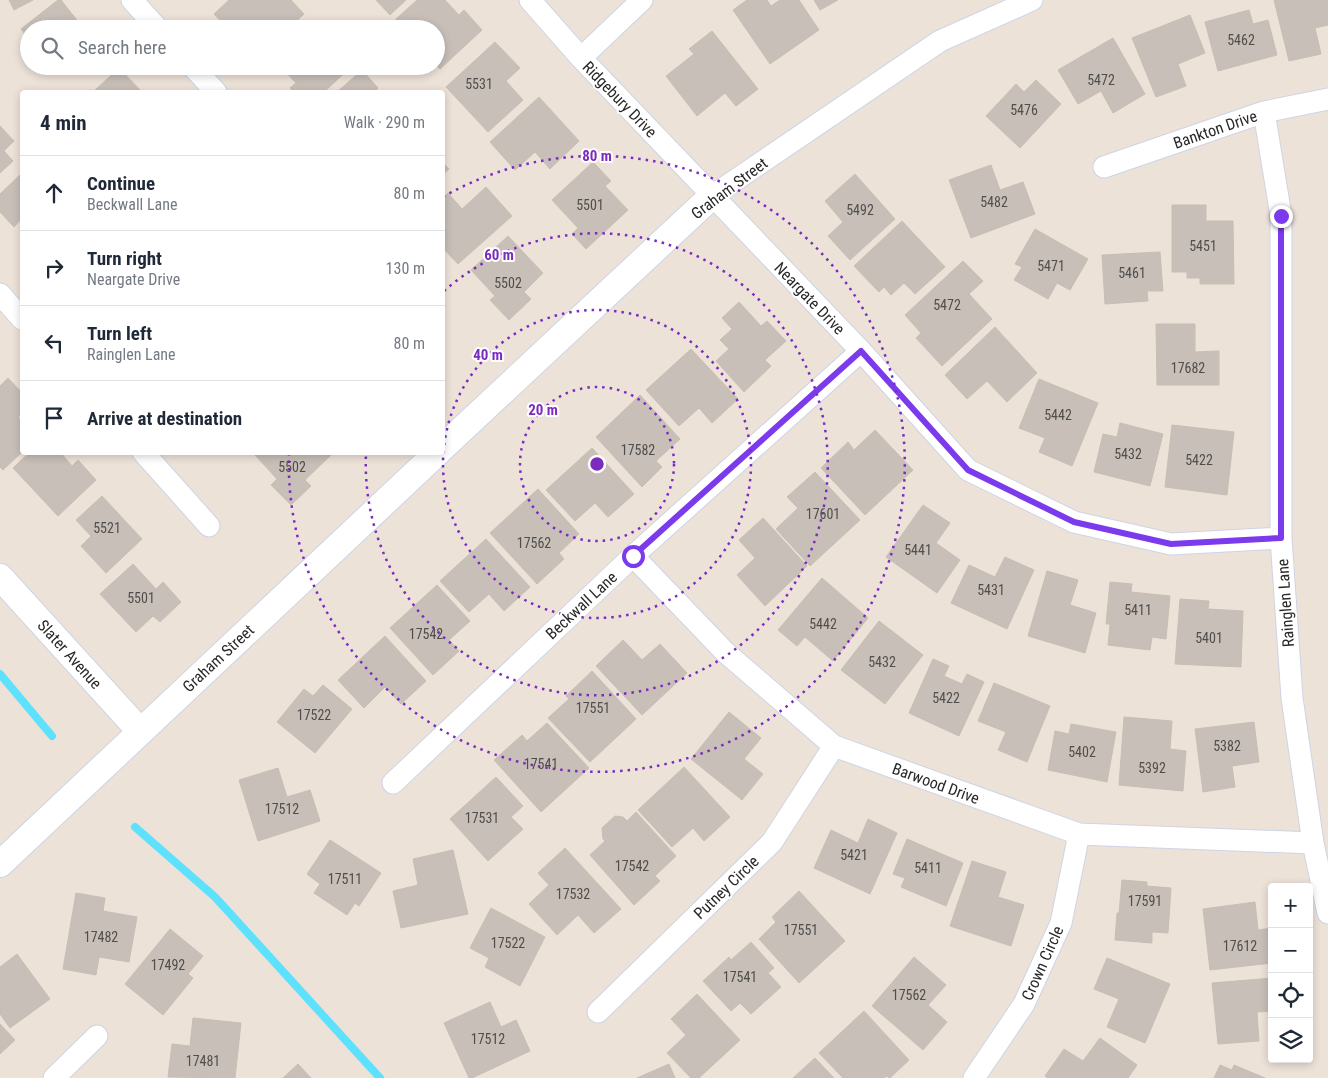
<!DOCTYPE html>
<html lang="en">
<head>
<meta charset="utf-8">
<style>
	:root { --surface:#fff; --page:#f6f6f7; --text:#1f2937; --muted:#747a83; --line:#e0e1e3 }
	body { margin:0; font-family:"Roboto Condensed",sans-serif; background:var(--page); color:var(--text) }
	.controls { position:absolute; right:15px; bottom:15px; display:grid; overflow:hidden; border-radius:5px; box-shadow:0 2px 8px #0003 }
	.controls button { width:45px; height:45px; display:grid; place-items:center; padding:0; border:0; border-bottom:1px solid var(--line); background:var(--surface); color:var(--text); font:25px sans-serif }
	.stop { position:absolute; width:15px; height:15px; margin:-11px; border:4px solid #7c3aed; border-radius:50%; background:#fff }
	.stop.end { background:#7c3aed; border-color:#fff; box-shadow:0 1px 5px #0008 }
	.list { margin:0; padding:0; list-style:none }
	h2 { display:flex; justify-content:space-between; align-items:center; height:65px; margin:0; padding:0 20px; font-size:21px }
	h2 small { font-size:16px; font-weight:400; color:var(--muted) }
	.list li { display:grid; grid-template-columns:32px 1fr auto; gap:15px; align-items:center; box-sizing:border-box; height:75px; padding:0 20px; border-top:1px solid var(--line) }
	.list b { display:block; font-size:19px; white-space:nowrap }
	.list p { margin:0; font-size:16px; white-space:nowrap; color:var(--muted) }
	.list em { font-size:16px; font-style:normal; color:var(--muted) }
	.icon { flex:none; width:28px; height:28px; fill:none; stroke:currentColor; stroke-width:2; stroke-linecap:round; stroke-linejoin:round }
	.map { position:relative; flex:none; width:1328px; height:1078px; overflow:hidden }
	.search { position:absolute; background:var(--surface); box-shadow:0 2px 8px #0003; left:20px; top:20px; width:425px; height:55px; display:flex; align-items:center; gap:12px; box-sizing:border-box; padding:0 18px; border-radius:28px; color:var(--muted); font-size:19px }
	.panel { position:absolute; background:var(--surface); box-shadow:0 2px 8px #0003; left:20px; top:90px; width:425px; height:365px; border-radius:5px }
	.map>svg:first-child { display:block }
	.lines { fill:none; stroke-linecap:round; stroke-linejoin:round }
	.stream { stroke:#5ee1fc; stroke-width:8 }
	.building { fill:#c8bfb8; stroke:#c8beb2 }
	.minor-casing { stroke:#cdd4e4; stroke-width:23 }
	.tertiary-casing { stroke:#cdd4e4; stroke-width:28 }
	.minor { stroke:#fff; stroke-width:21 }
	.tertiary { stroke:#fff; stroke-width:26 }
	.route { stroke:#7c3aed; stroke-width:6 }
	.ring { fill:none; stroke:#7b2cbf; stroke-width:2.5; stroke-dasharray:2.5 5 }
	.labels { text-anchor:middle; stroke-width:4; stroke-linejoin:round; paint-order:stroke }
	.number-label { font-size:14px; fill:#504e4c }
	.street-label { font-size:16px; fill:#282828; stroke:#fff }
	.centre { fill:#7b2cbf; stroke:#fff; stroke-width:2.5 }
	.ring-label { font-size:15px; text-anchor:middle; font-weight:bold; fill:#7b2cbf; stroke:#fff; stroke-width:4; stroke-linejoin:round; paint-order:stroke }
</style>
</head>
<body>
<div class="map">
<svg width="1328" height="1078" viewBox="0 0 1328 1078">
	<rect width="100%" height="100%" fill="#ede2d8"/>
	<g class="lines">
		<!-- stream -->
		<path class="stream" d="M 0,674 L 52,736
			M 135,827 L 215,897 L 380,1078"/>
	</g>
	<!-- building -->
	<path class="building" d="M 9,0 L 33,0 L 14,10 Z
		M 58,0 L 61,0 L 84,29 L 29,29 L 29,39 L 21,29 Z
		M 229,0 L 291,0 L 304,14 L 288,29 L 253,29 L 250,26 L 248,29 L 228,29 L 214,14 Z
		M 376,0 L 406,0 L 390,15 Z
		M 417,0 L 445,0 L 459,15 L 464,10 L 482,30 L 440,69 L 436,65 L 436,29 L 403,29 L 395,20 Z
		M 747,0 L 767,0 L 771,6 L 780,0 L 799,0 L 819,30 L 770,64 L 733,10 Z
		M 814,0 L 838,0 L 820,10 Z
		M 1274,0 L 1328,0 L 1328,25 L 1315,28 L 1321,54 L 1289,61 Z
		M 1249,10 L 1253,24 L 1268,20 L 1277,55 L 1218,71 L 1205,22 Z
		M 1190,15 L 1205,53 L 1178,64 L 1186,86 L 1156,97 L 1132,38 Z
		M 712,31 L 758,89 L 736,106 L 725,93 L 697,116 L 666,76 L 694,54 L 689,49 Z
		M 1113,38 L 1145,94 L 1113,113 L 1101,91 L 1078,104 L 1058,70 Z
		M 495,42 L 520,68 L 506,81 L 523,100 L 488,132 L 446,87 Z
		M 280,66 L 352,66 L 324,92 L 294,92 L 290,88 L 296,83 Z
		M 119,68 L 142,92 L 93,92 Z
		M 362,70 L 378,88 L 375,91 L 377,92 L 337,92 Z
		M 1036,80 L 1061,104 L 1020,148 L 986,116 L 1016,84 L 1024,92 Z
		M 539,97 L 579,141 L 550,169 L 535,152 L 515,170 L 490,142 Z
		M 0,126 L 14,141 L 4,151 L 13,161 L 0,173 Z
		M 442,162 L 449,169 L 442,175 Z
		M 593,162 L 611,181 L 605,186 L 628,210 L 586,249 L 572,234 L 578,228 L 552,200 Z
		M 991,165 L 1000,190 L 1023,182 L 1035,214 L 971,238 L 949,180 Z
		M 22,173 L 22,218 L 14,227 L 0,212 L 0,194 Z
		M 855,174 L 895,219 L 850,260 L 828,236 L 843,222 L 825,201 Z
		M 486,187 L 512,216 L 458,264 L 442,247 L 442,199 L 448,193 L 462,209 Z
		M 1172,205 L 1206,205 L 1206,221 L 1233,221 L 1234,284 L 1200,284 L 1200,278 L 1187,278 L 1187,272 L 1172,272 Z
		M 902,221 L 945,267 L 915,294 L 904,283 L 891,295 L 884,287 L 879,292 L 854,266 Z
		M 1035,229 L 1088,259 L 1070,290 L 1057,283 L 1048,299 L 1014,280 L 1022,267 L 1015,264 Z
		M 508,236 L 543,273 L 524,292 L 531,299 L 509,320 L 490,300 L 495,296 L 471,270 Z
		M 1160,252 L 1163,291 L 1147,291 L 1148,301 L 1105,304 L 1102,255 Z
		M 963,261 L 983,281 L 969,294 L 992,319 L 942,366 L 916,338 L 921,333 L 905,315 Z
		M 739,302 L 761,326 L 767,321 L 786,341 L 765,360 L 771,366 L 744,392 L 716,361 L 729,349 L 720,340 L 732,329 L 722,318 Z
		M 1156,324 L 1195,324 L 1195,352 L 1219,351 L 1219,385 L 1157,385 Z
		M 995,327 L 1037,373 L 1007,402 L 987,381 L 967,399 L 945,375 Z
		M 691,349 L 738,399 L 712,423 L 699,408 L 679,426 L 646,390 Z
		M 8,378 L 22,393 L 22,413 L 18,417 L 22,422 L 22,452 L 3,470 L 0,467 L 0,386 Z
		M 1039,379 L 1098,403 L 1072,466 L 1039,452 L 1045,438 L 1019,428 Z
		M 640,395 L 680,439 L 656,461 L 662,467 L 642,487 L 596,437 Z
		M 1120,423 L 1163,434 L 1150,486 L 1094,472 L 1103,434 L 1117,437 Z
		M 1172,425 L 1234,432 L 1227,495 L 1165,487 Z
		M 875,430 L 913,470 L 865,515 L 821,468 L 848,442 L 854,450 Z
		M 592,448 L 634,494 L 608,517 L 595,503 L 575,521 L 546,490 Z
		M 30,452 L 60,452 L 72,466 L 78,460 L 96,480 L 58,516 L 13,468 Z
		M 257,452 L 329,452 L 331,455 L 305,480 L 311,486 L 291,505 L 271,485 L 277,479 L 255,455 Z
		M 815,472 L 860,520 L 810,566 L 776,529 L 798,508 L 787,497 Z
		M 538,489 L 579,534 L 559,553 L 564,559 L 537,584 L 490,533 Z
		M 102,496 L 142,539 L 106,573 L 81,546 L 91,536 L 76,520 Z
		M 923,505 L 950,523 L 936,543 L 960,560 L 937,593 L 886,557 Z
		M 763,518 L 807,566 L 765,606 L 737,575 L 755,558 L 739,540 Z
		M 486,539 L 530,587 L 504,611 L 489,594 L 469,612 L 440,581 Z
		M 1005,557 L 1034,570 L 1007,629 L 951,603 L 969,565 L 995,577 Z
		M 133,564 L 156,589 L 163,582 L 181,602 L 160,622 L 153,616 L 136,632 L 100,594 Z
		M 1047,571 L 1078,580 L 1070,605 L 1096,613 L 1085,653 L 1028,636 Z
		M 822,578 L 868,618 L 833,661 L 805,637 L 797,646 L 778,630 Z
		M 1110,582 L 1132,584 L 1131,592 L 1170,596 L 1166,639 L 1152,637 L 1150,650 L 1108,645 L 1110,624 L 1106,624 Z
		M 437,585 L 470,621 L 449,640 L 459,651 L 433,675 L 390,628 Z
		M 1180,599 L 1209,601 L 1208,609 L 1243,611 L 1241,667 L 1175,664 Z
		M 879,621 L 923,655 L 885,704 L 841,670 Z
		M 385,636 L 426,681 L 401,704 L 385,687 L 364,708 L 338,680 Z
		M 623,640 L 642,660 L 660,644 L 687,673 L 642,715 L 596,666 Z
		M 933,659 L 949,666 L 944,676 L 962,684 L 967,674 L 984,682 L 959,736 L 909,713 Z
		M 592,671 L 636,719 L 590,762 L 548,718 L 569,699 L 566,696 Z
		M 994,683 L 1050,706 L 1027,762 L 998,750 L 1006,732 L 978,721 Z
		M 323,685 L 352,709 L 315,753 L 277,722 L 304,689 L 313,696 Z
		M 729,712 L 761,738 L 744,759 L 763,774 L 742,800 L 691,759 Z
		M 1124,717 L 1172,721 L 1170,749 L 1186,751 L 1183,791 L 1119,785 Z
		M 1254,722 L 1259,762 L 1232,766 L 1235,787 L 1203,792 L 1195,729 Z
		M 547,723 L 589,768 L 541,812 L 494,760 L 522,735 L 527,741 Z
		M 1071,724 L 1116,732 L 1107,782 L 1048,770 L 1055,731 L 1069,734 Z
		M 684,767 L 730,817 L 704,841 L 693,828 L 672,847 L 638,810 Z
		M 278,768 L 287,797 L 310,790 L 320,821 L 258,841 L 239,780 Z
		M 496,777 L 523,806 L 511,817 L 523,829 L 488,861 L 450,819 Z
		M 636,812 L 676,856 L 655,876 L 660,881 L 634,905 L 590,855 L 605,841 L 603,839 L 602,828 L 615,816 L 623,817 L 627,821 Z
		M 868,819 L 897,833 L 870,894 L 814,868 L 831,830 L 858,843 Z
		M 907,839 L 963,863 L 946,906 L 901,887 L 905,878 L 893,874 Z
		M 330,840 L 381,873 L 359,906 L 355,903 L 347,915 L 314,893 L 320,884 L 307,874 Z
		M 565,848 L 621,909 L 594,933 L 578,915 L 557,935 L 529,904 L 549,885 L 538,873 Z
		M 453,850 L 468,914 L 401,928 L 393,891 L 418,885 L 413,859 Z
		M 972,861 L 1006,872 L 998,897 L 1024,905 L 1011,946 L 950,926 Z
		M 1122,880 L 1147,882 L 1147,886 L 1171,888 L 1168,933 L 1152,932 L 1152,943 L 1115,940 L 1117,913 L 1119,913 Z
		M 799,891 L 845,941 L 799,983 L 759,939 L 776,922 L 772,917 Z
		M 76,893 L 105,898 L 103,911 L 137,917 L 129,962 L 99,957 L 96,975 L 63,969 Z
		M 1255,902 L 1258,930 L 1272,928 L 1272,963 L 1210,970 L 1203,909 Z
		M 491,908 L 545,937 L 520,986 L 485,967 L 489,958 L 470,948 Z
		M 170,929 L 203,956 L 188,974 L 193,978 L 163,1015 L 125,984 Z
		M 751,942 L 774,968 L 768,973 L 781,987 L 751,1014 L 740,1003 L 731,1011 L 703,981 L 729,957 L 731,960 Z
		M 17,954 L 50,999 L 10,1028 L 0,1014 L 0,967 Z
		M 914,957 L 946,985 L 928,1005 L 947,1022 L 923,1050 L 872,1006 Z
		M 1107,958 L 1170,984 L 1145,1043 L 1107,1027 L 1119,999 L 1094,989 Z
		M 1272,978 L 1272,1011 L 1257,1012 L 1259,1041 L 1218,1044 L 1212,983 Z
		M 697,994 L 740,1040 L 699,1078 L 691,1078 L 667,1053 L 686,1035 L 671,1019 Z
		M 490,1002 L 501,1027 L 516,1020 L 530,1051 L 472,1078 L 469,1078 L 444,1023 Z
		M 864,1011 L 909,1060 L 890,1078 L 886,1076 L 884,1078 L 843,1078 L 819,1053 Z
		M 193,1018 L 241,1023 L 235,1078 L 168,1077 L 172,1044 L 190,1046 Z
		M 0,1024 L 15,1040 L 0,1054 Z
		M 1100,1038 L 1137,1065 L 1128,1078 L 1048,1078 L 1045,1076 L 1064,1049 L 1083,1061 Z
		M 815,1058 L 834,1078 L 793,1078 Z
		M 298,1064 L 311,1078 L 283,1078 Z
		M 669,1064 L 675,1078 L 637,1078 Z
		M 1220,1065 L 1232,1070 L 1234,1065 L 1265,1078 L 1214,1078 Z"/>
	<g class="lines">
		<defs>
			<path id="minor" d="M 132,0 L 158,29
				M 530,0 L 581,58 L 861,351 L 968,470 L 1074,522 L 1171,544 L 1281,538
				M 581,58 L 642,0
				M 192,66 L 216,92
				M 1264,112 L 1281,216 L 1281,538 L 1292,698 L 1313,843 L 1328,913
				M 1104,167 L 1264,112 L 1328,99
				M 712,196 L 940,41 L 1032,0
				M 0,294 L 22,319
				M 143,452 L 209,526
				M 633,556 L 725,652 L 834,746 L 1079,834 L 1313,843
				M 393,783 L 633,556 L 861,351
				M 598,1012 L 772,842 L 834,746
				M 54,1078 L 97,1036
				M 974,1078 L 1024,1004 L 1061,923 L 1079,834"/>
			<path id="tertiary" d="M 442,448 L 712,196
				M 0,577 L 140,731
				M 0,864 L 438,452"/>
		</defs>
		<!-- minor casing -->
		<use href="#minor" class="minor-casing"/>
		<!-- tertiary casing -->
		<use href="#tertiary" class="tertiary-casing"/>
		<!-- minor -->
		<use href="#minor" class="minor"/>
		<!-- tertiary -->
		<use href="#tertiary" class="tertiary"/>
	</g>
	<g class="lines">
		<!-- route -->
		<path class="route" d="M 633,556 L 861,351 L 968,470 L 1074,522 L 1171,544 L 1281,538 L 1281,216"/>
	</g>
	<!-- distance rings -->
	<g class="ring">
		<circle cx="597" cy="464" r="77"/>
		<circle cx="597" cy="464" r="154"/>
		<path d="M444 291A231 231 0 1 1 366 454"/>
		<path d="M443 197A308 308 0 1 1 289 453"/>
	</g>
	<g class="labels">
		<!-- number labels -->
		<g class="number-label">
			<text x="1241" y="45">5462</text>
			<text x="1101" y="85">5472</text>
			<text x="479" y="89">5531</text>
			<text x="1024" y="115">5476</text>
			<text x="994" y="207">5482</text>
			<text x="590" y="210">5501</text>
			<text x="860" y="215">5492</text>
			<text x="1203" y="251">5451</text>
			<text x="1051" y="271">5471</text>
			<text x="1132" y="278">5461</text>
			<text x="508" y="288">5502</text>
			<text x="947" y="310">5472</text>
			<text x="1188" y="373">17682</text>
			<text x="1058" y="420">5442</text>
			<text x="638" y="455">17582</text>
			<text x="1128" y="459">5432</text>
			<text x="1199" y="465">5422</text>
			<text x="292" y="472">5502</text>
			<text x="823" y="519">17601</text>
			<text x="107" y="533">5521</text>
			<text x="534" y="548">17562</text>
			<text x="918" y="555">5441</text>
			<text x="991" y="595">5431</text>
			<text x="141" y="603">5501</text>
			<text x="1138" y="615">5411</text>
			<text x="823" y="629">5442</text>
			<text x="426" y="639">17542</text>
			<text x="1209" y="643">5401</text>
			<text x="882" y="667">5432</text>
			<text x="946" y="703">5422</text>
			<text x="593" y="713">17551</text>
			<text x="314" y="720">17522</text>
			<text x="1227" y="751">5382</text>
			<text x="1082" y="757">5402</text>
			<text x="541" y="769">17541</text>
			<text x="1152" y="773">5392</text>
			<text x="282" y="814">17512</text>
			<text x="482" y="823">17531</text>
			<text x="854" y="860">5421</text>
			<text x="632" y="871">17542</text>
			<text x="928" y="873">5411</text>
			<text x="345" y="884">17511</text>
			<text x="573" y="899">17532</text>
			<text x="1145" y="906">17591</text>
			<text x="801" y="935">17551</text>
			<text x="101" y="942">17482</text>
			<text x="508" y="948">17522</text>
			<text x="1240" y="951">17612</text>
			<text x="168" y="970">17492</text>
			<text x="740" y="982">17541</text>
			<text x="909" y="1000">17562</text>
			<text x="488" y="1044">17512</text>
			<text x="203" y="1066">17481</text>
		</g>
		<!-- street labels -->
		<g class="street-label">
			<text transform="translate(620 99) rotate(46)" y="6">Ridgebury Drive</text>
			<text transform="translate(1215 129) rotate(-19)" y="6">Bankton Drive</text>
			<text transform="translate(729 188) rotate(-37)" y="6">Graham Street</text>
			<text transform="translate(810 298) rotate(46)" y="6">Neargate Drive</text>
			<text transform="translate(1285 603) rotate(-94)" y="6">Rainglen Lane</text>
			<text transform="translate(581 605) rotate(-43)" y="6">Beckwall Lane</text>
			<text transform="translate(70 654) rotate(48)" y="6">Slater Avenue</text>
			<text transform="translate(218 658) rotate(-43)" y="6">Graham Street</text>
			<text transform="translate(936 783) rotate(20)" y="6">Barwood Drive</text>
			<text transform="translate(726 887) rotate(-44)" y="6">Putney Circle</text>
			<text transform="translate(1042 963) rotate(-66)" y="6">Crown Circle</text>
		</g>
	</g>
	<circle cx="597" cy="464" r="8" class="centre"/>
	<g class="ring-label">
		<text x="597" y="161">80 m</text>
		<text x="499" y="260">60 m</text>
		<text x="488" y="360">40 m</text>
		<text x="543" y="415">20 m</text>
	</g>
</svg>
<div class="controls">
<button>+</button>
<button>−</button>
<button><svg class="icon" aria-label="locate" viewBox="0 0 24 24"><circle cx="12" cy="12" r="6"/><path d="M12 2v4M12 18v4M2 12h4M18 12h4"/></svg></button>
<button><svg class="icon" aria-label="layers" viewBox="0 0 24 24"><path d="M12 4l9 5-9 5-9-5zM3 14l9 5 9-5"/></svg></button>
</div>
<div class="stop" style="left:633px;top:556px"></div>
<div class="stop end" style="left:1281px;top:216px"></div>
<div class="search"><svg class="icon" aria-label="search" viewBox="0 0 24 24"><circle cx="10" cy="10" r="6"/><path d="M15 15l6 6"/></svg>Search here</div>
<section class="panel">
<h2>4 min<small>Walk · 290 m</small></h2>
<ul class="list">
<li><svg class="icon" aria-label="ahead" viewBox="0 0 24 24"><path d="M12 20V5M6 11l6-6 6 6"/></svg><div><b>Continue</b><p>Beckwall Lane</p></div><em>80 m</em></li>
<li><svg class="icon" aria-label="right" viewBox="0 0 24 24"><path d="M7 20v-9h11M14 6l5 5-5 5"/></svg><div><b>Turn right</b><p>Neargate Drive</p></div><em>130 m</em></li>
<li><svg class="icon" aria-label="left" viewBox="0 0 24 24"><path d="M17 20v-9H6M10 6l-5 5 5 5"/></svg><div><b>Turn left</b><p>Rainglen Lane</p></div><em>80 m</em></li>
<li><svg class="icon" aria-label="arrive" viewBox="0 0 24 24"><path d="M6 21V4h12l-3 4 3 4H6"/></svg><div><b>Arrive at destination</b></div></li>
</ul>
</section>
</div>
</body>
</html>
